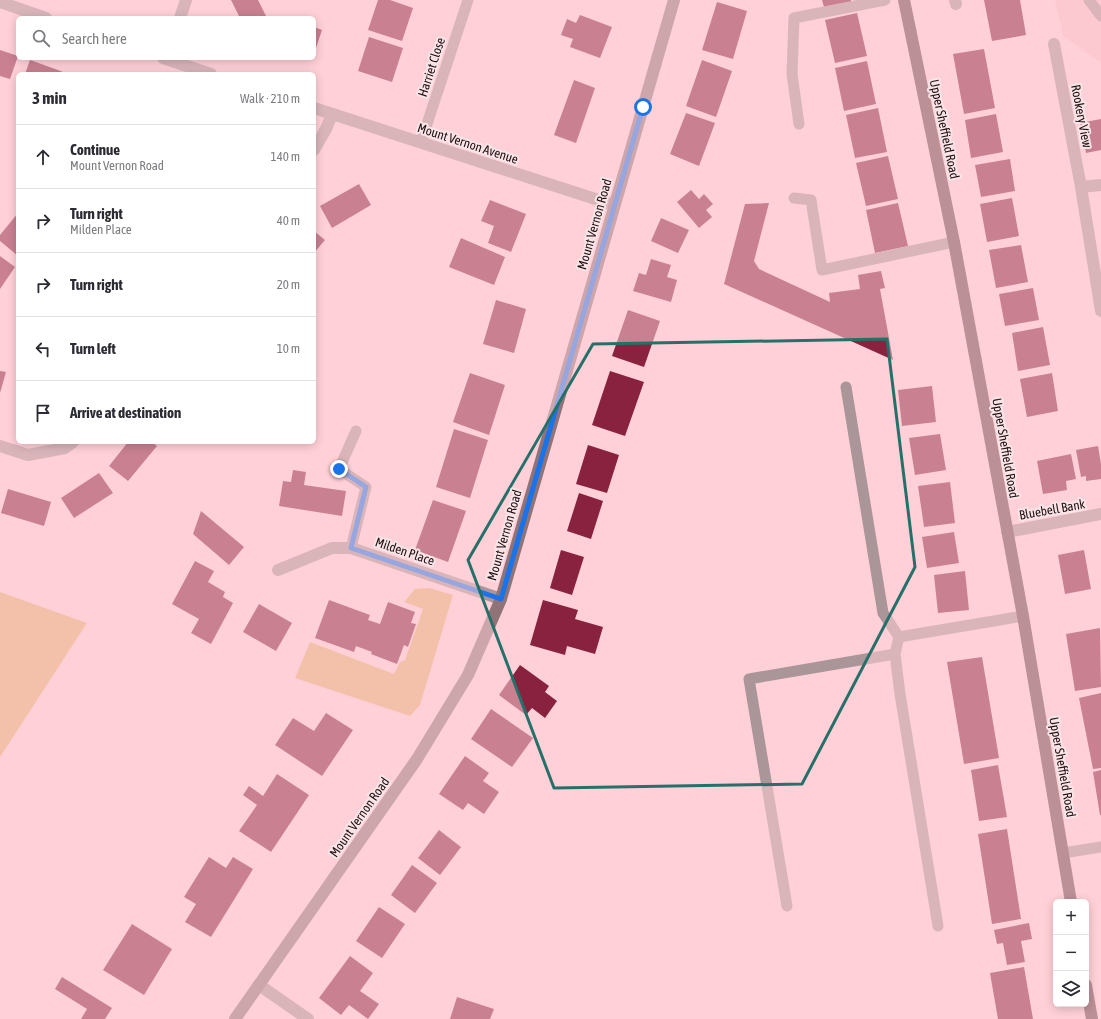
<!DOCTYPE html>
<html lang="en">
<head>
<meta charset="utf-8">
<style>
	:root { --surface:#fff; --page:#f2f2f3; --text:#2b2b33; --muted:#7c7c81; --line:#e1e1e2 }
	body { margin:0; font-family:"Asap Condensed",sans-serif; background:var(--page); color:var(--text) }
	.controls { position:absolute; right:12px; bottom:12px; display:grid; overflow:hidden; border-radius:6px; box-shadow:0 2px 10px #0003 }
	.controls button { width:36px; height:36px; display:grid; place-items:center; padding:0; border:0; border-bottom:1px solid var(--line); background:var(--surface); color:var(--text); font:20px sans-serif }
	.stop { position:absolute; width:12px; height:12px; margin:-9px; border:3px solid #1a73e8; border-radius:50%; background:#fff }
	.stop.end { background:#1a73e8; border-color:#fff; box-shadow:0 1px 4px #0008 }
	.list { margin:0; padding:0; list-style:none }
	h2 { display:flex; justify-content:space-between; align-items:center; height:52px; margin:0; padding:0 16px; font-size:17px }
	h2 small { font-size:13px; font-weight:400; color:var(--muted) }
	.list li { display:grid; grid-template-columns:26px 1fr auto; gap:12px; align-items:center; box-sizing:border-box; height:64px; padding:0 16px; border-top:1px solid var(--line) }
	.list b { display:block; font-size:15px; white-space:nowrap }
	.list p { margin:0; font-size:13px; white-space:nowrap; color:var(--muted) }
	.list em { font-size:13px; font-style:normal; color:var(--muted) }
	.icon { flex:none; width:22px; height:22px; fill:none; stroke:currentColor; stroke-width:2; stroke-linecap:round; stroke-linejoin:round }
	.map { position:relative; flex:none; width:1101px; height:1019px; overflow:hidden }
	.search { position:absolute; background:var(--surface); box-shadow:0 2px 10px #0003; left:16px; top:16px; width:300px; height:44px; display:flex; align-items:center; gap:10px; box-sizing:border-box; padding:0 14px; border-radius:6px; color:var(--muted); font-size:15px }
	.panel { position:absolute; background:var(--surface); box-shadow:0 2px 10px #0003; left:16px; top:72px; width:300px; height:372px; border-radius:6px }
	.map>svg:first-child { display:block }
	.built { fill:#f9c2ca }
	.green { fill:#e5af74 }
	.building { fill:#88223f }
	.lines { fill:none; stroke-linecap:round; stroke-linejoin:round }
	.lane { stroke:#aa9598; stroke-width:11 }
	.street { stroke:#aa9598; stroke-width:12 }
	.secondary { stroke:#8f7377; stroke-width:12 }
	.highway { stroke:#6b444b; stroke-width:12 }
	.route { stroke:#1a73e8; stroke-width:5 }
	.marked { fill:none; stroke:#26706a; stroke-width:3; stroke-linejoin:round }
	.labels { text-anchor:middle; stroke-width:4; stroke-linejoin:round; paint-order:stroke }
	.street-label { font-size:13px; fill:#201113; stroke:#f9e5e8 }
</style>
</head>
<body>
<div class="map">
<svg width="1101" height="1019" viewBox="0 0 1101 1019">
	<rect width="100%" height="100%" fill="#ffd0d7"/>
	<!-- built -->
	<path class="built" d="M 1055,0 L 1101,0 L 1101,63 L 1063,36 Z"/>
	<!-- green -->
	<path class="green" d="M 429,588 L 453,595 L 420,705 L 410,716 L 295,678 L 310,642 L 394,674 L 400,662 L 405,660 L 423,609 L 404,602 L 415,589 Z
		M 0,592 L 87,623 L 0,757 Z"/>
	<!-- building -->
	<path class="building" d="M 231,0 L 258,0 L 267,18 L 240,18 Z
		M 378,0 L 390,0 L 413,8 L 402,41 L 368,30 Z
		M 822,0 L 851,0 L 851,2 L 824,7 Z
		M 984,0 L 1020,0 L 1026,35 L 992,41 Z
		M 717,2 L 747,11 L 733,59 L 702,50 Z
		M 857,13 L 867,56 L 835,63 L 825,20 Z
		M 580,15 L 612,27 L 600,58 L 570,47 L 573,39 L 561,35 L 567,19 L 576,23 Z
		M 314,27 L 322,30 L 314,54 Z
		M 369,37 L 403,48 L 392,82 L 358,71 Z
		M 984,49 L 995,108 L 964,114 L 953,54 Z
		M 0,50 L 18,56 L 10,79 L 0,76 Z
		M 30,60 L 58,70 L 68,74 L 25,74 Z
		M 702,60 L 732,71 L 716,117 L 686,106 Z
		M 867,61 L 876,104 L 844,111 L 835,68 Z
		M 574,80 L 595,88 L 576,143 L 554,135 Z
		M 878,108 L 887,152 L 855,158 L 846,115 Z
		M 686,113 L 715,123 L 699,166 L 670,154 Z
		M 996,114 L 1003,152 L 971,158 L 965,120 Z
		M 1101,119 L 1101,150 L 1086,153 L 1080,123 Z
		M 888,156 L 898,199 L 866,206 L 856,163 Z
		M 1010,159 L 1015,191 L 981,197 L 975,165 Z
		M 359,184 L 371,205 L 332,228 L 320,206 Z
		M 691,190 L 699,199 L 704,194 L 713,204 L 706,210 L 712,217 L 699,228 L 677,202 Z
		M 1012,198 L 1019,236 L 987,242 L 980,204 Z
		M 490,200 L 526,214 L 511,252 L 488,243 L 494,226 L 481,221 Z
		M 769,203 L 754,261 L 759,269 L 830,302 L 829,293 L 860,289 L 858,275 L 881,271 L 885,288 L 880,289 L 893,360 L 724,284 L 745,204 Z
		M 898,203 L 908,246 L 875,253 L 866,210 Z
		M 18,213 L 18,256 L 0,241 L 0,235 Z
		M 661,218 L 689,230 L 678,253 L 651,241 Z
		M 314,231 L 325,240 L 314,253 Z
		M 461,238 L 505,257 L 494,285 L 449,267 Z
		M 1021,245 L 1028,282 L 996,288 L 989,250 Z
		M 0,256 L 15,267 L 0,289 Z
		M 651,259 L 671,265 L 667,277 L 677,280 L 671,302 L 633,291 L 639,273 L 646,275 Z
		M 1033,288 L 1039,320 L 1005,326 L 999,294 Z
		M 496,300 L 526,309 L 514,353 L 483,344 Z
		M 628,310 L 660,321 L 644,367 L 612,356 Z
		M 1043,327 L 1050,365 L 1018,371 L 1012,333 Z
		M 0,371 L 6,372 L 0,393 Z
		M 610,371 L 644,382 L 625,436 L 592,425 Z
		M 470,373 L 505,385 L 489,435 L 453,422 Z
		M 1052,373 L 1058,411 L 1027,417 L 1020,379 Z
		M 932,386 L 936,422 L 902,426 L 898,390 Z
		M 454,429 L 488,440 L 470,498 L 436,487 Z
		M 940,434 L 946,470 L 915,475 L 909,438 Z
		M 128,442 L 152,442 L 157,446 L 128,481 L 109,466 Z
		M 588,445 L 619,455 L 607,493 L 576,484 Z
		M 1098,446 L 1101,464 L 1101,479 L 1086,481 L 1086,476 L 1081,477 L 1076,450 Z
		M 1071,454 L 1076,479 L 1066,481 L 1067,490 L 1043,494 L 1037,461 Z
		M 293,470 L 306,472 L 304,485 L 346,491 L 342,516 L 279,506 L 283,481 L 291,482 Z
		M 99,473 L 113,493 L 74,518 L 61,498 Z
		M 950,482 L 955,523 L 924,527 L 918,486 Z
		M 8,489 L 51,502 L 44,526 L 1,513 Z
		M 579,493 L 603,501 L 591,539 L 567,531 Z
		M 433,500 L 466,511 L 448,562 L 415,550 Z
		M 201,511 L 244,547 L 229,565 L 193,534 Z
		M 954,532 L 959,563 L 927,568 L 922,537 Z
		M 561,550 L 584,557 L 572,595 L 550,588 Z
		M 1084,550 L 1091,589 L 1065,594 L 1058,555 Z
		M 195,561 L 214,571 L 208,582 L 225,592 L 223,597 L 233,603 L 211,644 L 191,633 L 199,619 L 172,604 Z
		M 965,571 L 969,610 L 938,613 L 934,575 Z
		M 329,600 L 370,615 L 368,620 L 380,624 L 388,602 L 415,612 L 411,623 L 416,624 L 408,647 L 404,645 L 397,664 L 371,654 L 372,652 L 356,646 L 354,652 L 315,638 Z
		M 543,600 L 578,610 L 575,619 L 603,627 L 595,654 L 567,646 L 565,655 L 530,645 Z
		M 259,604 L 292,623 L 276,651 L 243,632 Z
		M 1100,628 L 1101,687 L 1075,691 L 1066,634 Z
		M 982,657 L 999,758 L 964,764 L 947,662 Z
		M 520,665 L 549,686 L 545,692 L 557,701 L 545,718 L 532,708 L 526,715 L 499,695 Z
		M 1101,693 L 1101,768 L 1093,769 L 1079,698 Z
		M 491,709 L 533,738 L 512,767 L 471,739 Z
		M 326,713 L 353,730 L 322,776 L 275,745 L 293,718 L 314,731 Z
		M 465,756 L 489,773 L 483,781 L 499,792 L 484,814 L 468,803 L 463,810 L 439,794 Z
		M 998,765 L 1007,817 L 979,821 L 971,770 Z
		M 1101,770 L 1101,815 L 1100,815 L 1093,772 Z
		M 277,774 L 309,795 L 271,852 L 239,831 L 257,805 L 243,795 L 249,786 L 263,796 Z
		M 1007,829 L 1021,919 L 992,924 L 978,834 Z
		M 439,830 L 461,847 L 440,875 L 418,858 Z
		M 209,857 L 226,868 L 233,857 L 253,869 L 211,937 L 185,922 L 196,904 L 184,897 Z
		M 412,865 L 437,883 L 415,913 L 391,895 Z
		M 379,907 L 405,924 L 382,958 L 356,941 Z
		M 1029,923 L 1032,939 L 1021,941 L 1025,962 L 1007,965 L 1003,943 L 997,944 L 994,930 Z
		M 132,924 L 172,949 L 144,995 L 103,970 Z
		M 350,956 L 373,973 L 360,991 L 379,1004 L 368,1019 L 349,1005 L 341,1015 L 319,998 Z
		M 1024,967 L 1033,1019 L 998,1019 L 990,973 Z
		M 62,977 L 112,1008 L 105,1019 L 81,1019 L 87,1009 L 55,989 Z
		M 457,997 L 494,1009 L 490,1019 L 450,1019 Z"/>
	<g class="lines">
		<!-- lane -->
		<path class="lane" d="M 1089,0 L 1101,16
			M 799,124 L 792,74 L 794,18 L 885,0
			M 421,142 L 468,0
			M 794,198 L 811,200 L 822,270 L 954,242
			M 846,387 L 883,613 L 899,637 L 895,654 L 900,694 L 938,926
			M 351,548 L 366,487 L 339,469 L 356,431
			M 899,637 L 1023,616
			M 1063,853 L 1101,847
			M 787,906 L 749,679 L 895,654"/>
		<!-- street -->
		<path class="street" d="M 955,0 L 956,4
			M 0,2 L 46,18
			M 180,18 L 186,0
			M 1054,44 L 1081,187 L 1101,311
			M 163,58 L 211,74
			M 314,108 L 614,205
			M 314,150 L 326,129 L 332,114
			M 1081,187 L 1101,185
			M 0,446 L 28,455 L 65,448 L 73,442
			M 1007,532 L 1101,514
			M 278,570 L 332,548 L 351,548 L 501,599
			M 259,985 L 308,1019"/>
		<!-- secondary -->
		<path class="secondary" d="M 235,1019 L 417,759 L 468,675 L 501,599 L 674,0"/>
		<!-- highway -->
		<path class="highway" d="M 904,0 L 954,242 L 1023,616 L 1071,902
			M 1086,985 L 1092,1019"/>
	</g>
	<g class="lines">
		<!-- route -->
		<path class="route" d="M 339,469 L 366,487 L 351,548 L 501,599 L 643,107"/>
	</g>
	<!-- marked area -->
	<path d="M0 0H1101V1019H0ZM 887,339 L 915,567 L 802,784 L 554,788 L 468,560 L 593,344 Z" fill="#ffd0d7" fill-opacity=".55" fill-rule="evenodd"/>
	<path class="marked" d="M 887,339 L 915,567 L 802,784 L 554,788 L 468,560 L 593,344 Z"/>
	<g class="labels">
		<!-- street labels -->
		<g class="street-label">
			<text transform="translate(431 67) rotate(-72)" y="5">Harriet Close</text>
			<text transform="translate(1082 116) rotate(79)" y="5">Rookery View</text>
			<text transform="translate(945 129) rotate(78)" y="5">Upper Sheffield Road</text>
			<text transform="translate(468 143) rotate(18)" y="5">Mount Vernon Avenue</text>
			<text transform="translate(594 224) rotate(-74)" y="5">Mount Vernon Road</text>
			<text transform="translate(1006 448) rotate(80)" y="5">Upper Sheffield Road</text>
			<text transform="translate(1052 509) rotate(-10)" y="5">Bluebell Bank</text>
			<text transform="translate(504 535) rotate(-74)" y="5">Mount Vernon Road</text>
			<text transform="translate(405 551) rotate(19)" y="5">Milden Place</text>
			<text transform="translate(1063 767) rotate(80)" y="5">Upper Sheffield Road</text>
			<text transform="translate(359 817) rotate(-55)" y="5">Mount Vernon Road</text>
		</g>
	</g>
</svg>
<div class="controls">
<button>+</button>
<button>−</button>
<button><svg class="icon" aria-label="layers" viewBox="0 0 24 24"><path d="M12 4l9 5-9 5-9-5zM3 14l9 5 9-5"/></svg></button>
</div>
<div class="stop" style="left:643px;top:107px"></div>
<div class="stop end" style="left:339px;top:469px"></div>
<div class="search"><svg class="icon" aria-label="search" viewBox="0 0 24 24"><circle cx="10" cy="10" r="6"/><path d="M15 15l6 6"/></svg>Search here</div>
<section class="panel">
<h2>3 min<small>Walk · 210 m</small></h2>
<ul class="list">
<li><svg class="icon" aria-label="ahead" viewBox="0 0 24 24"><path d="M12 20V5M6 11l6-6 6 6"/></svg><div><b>Continue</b><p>Mount Vernon Road</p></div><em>140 m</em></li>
<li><svg class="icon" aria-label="right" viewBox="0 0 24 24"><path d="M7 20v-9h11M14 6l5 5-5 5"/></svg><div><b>Turn right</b><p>Milden Place</p></div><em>40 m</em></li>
<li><svg class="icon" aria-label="right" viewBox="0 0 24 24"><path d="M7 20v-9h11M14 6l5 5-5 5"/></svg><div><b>Turn right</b></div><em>20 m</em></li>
<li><svg class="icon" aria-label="left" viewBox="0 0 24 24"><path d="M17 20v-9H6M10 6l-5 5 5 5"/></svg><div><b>Turn left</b></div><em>10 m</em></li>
<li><svg class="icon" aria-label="arrive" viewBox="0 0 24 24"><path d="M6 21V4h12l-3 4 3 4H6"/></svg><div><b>Arrive at destination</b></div></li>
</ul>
</section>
</div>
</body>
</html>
